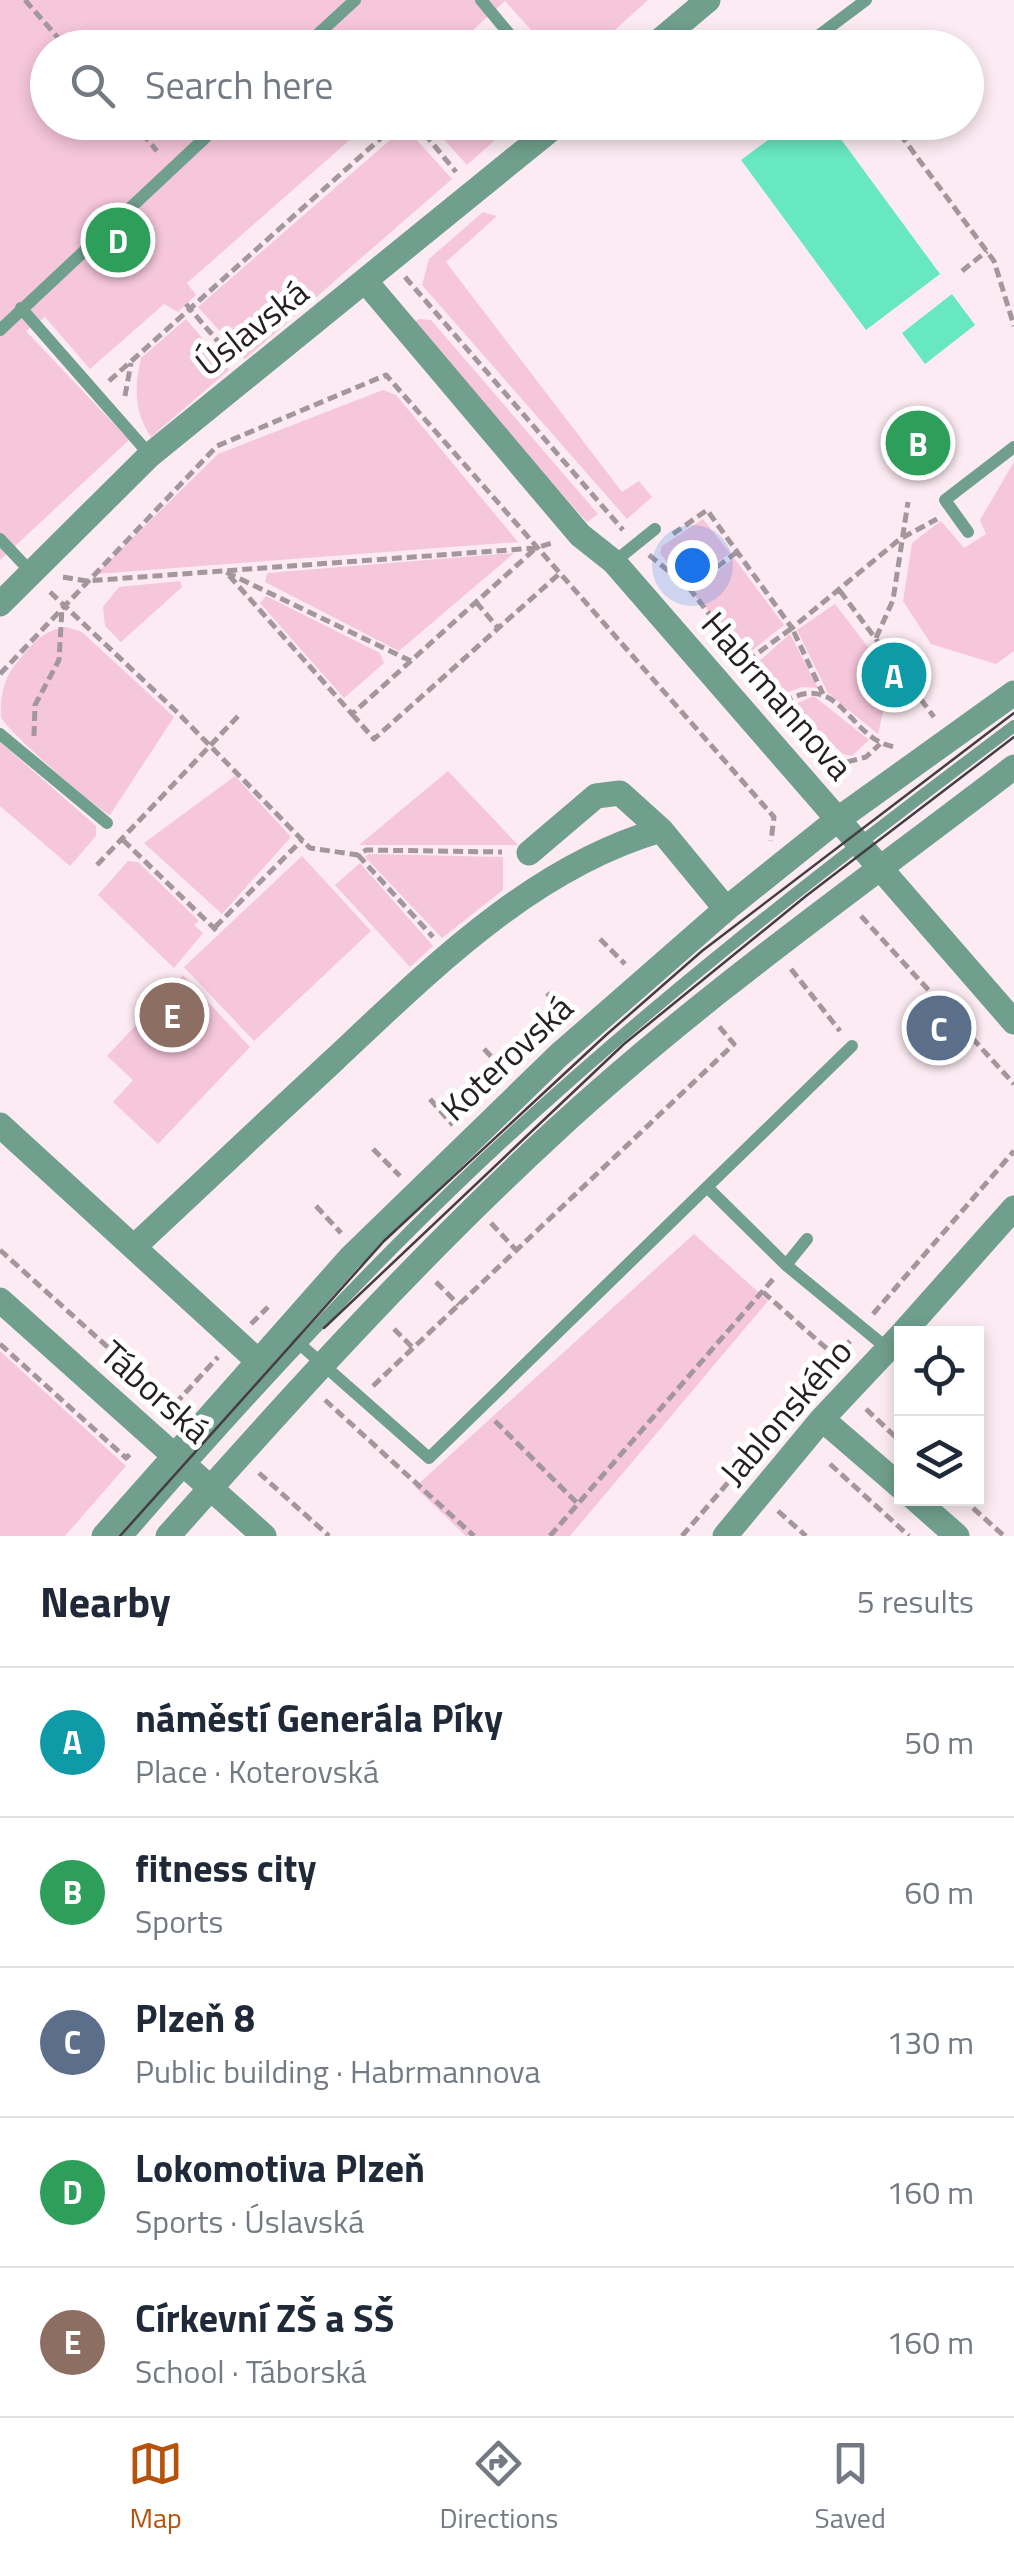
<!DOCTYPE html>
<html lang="en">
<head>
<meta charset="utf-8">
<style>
	:root { --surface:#fff; --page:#f6f6f7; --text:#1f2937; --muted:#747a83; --line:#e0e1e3; --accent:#b45309 }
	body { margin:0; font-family:"Titillium Web",sans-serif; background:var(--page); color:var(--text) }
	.controls { position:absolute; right:30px; bottom:30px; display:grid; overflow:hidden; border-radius:0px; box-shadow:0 5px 15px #0003 }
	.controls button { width:90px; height:90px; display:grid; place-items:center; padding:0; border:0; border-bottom:2px solid var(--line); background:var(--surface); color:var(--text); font:50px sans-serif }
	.you { position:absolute; left:692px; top:565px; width:35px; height:35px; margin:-25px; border:8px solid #fff; border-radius:50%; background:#1a73e8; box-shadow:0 0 0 15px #1a73e833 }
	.badge { display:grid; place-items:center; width:65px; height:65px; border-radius:50%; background:var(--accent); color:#fff; font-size:32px; font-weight:700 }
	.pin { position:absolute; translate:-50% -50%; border:5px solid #fff; box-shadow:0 2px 10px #0006 }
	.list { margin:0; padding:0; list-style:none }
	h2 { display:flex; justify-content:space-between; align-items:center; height:130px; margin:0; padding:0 40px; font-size:42px }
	h2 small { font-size:32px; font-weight:400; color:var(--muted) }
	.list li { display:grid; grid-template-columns:65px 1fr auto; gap:30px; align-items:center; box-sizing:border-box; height:150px; padding:0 40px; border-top:2px solid var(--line) }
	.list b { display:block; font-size:38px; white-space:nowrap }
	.list p { margin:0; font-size:32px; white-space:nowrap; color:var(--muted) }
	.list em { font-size:32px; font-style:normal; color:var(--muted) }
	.icon { flex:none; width:55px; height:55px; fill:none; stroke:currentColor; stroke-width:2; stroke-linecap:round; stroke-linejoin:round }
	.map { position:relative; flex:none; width:1014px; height:1536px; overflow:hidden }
	.search { position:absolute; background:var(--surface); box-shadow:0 5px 15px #0003; left:30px; right:30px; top:30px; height:110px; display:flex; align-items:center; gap:25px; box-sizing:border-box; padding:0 35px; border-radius:55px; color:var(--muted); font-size:38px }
	.sheet { height:880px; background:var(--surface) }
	nav { display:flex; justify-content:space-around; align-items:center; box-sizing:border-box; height:140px; border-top:2px solid var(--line); background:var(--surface); font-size:28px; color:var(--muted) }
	nav a { display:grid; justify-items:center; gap:5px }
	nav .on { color:var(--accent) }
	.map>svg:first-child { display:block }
	.green { fill:#f6c6da }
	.water { fill:#68e8bf }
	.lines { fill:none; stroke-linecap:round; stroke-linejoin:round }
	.path { stroke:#a4979c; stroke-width:5; stroke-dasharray:10 5; stroke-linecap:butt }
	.service { stroke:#709f8d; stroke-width:12 }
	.minor { stroke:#709f8d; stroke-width:25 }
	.tertiary { stroke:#709f8d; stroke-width:25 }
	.tram { stroke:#453d41; stroke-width:2.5 }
	.labels { text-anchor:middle; stroke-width:10; stroke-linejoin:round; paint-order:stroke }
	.street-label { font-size:35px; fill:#251f22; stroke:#fff }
</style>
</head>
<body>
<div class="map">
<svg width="1014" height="1536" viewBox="0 0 1014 1536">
	<rect width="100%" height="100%" fill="#fcebf2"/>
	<!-- green -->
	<path class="green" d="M 0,0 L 648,0 L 596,47 L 546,47 L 505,1 L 454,47 L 48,48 L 48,122 L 369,123 L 187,283 L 196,295 L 178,312 L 164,304 L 90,369 L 45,317 L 26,331 L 129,440 L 0,560 Z
		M 429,123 L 514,123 L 467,165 Z
		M 405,127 L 452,179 L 245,359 L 198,307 Z
		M 483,212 L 497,216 L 446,262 L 622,492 L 639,481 L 652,497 L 627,519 L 422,285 L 429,259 Z
		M 186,319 L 229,370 L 151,437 C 134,412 134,386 141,358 Z
		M 419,319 L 431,320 L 598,514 L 587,522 L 412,324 Z
		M 383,390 L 396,395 L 518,542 L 96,574 L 218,454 Z
		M 1014,462 L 1014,651 L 996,664 L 931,644 L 903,601 L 912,543 L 941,521 L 964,548 L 986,534 L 980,520 Z
		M 703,519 L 730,553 L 686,586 L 660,553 L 662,546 Z
		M 514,553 L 399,651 L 265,582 L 267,573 Z
		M 734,558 L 784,625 L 749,653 L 691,592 Z
		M 180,581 L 182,587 L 121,642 L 105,626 L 103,607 L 119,587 Z
		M 266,596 L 380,653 L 384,663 L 344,698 L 260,603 Z
		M 835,604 L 891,677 L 878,734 L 828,693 L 797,630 Z
		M 66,627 L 82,632 L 174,717 L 110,815 C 96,809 6,730 1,717 C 0,695 4,677 18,661 C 33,643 42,631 66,627 Z
		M 790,634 L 818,688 L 802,687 L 783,694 L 755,665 Z
		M 814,696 L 869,740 L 852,756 L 843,754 L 791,706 Z
		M 0,742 L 96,826 L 96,836 L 70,866 L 0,806 Z
		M 448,771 L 518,845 L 359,845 Z
		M 235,776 L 291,837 L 222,914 L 144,843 Z
		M 368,854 L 503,857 L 503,890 L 442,938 L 365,857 Z
		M 302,856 L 371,931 L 254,1041 L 184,967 Z
		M 128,861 L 138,862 L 199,921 L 194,925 L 203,933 L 174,968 L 98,895 Z
		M 360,863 L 433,946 L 410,967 L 335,885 Z
		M 183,975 L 250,1047 L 158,1144 L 113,1102 L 133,1080 L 107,1056 Z
		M 694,1234 L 768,1301 L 570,1536 L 466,1536 L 415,1487 Z
		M 0,1351 L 126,1466 L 65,1536 L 0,1536 Z"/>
	<!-- water -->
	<path class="water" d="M 791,123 L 829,123 L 940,274 L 866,330 L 741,160 Z
		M 952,294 L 975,325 L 925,364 L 902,333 Z"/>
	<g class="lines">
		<!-- path -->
		<path class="path" d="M 25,0 L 67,48
			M 132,122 L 157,151
			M 415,122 L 456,172
			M 891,122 L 994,261 L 1014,326
			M 962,271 L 987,251
			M 405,277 L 623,530
			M 186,304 L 233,359
			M 109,381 L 399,122
			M 125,396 L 131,363
			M 673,534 L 707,510 L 792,628 L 900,539 L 937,519
			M 737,552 L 689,588 L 746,661 L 839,764 L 866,757 L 880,744
			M 649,555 L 689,588
			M 63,577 L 86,581 L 536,548 L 555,542
			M 840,591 L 934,717
			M 50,592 L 177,712 L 310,848 L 358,855 L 366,850 L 502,852
			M 476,602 L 499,629
			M 876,638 L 893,600 L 908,502
			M 411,661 L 226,572 L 352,714 L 536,548
			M 747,661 L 792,628 L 823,694
			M 0,674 L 217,446 L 386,375 L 774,817 L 771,841
			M 783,702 C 842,669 848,740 895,747
			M 352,714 L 374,739 L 559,574
			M 34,736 L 35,705 L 59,660 L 62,608
			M 123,840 L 219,933
			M 358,855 L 433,937
			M 97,865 L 241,713
			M 861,916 L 1014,1084
			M 215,927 L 302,840
			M 600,939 L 625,964
			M 791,969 L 840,1031
			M 547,993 L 567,1016
			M 484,1049 L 507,1073
			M 430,1099 L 453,1125
			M 373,1149 L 400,1176
			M 316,1206 L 341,1233
			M 491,1223 L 516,1250
			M 0,1250 L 173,1406
			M 436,1282 L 459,1305
			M 763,1292 L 835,1356
			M 873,1314 L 1014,1151
			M 251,1324 L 268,1307
			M 394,1329 L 413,1348
			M 0,1344 L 126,1458 L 131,1453
			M 373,1386 L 734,1044 L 717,1024
			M 325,1400 L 474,1536
			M 866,1409 L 902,1443
			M 165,1415 L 218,1357
			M 495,1421 L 578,1504
			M 830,1464 L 909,1536
			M 259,1473 L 329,1536
			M 962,1498 L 1004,1536
			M 778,1511 L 806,1536
			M 550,1536 L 774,1278
			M 682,1536 L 850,1341"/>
		<!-- service -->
		<path class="service" d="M 481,0 L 521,48
			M 303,48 L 355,0
			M 802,48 L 866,0
			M 675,122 L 684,134 L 699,122
			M 21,308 L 150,455
			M 0,330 L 222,122
			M 968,532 L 945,500 L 1014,447
			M 0,539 L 31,572
			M 614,562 L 655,529
			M 0,734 L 107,823
			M 852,1046 L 707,1187 L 786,1265 L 888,1349
			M 786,1265 L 807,1239
			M 294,1339 L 429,1458 L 707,1187
			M 128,1536 C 232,1416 339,1299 454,1188 C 628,1020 821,871 1014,726"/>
		<!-- minor -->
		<path class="minor" d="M 651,48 L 708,0
			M 367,283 L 580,535 L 614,562 L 1014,1022
			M 0,604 L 150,455 L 560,122
			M 529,853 L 596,796 L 620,793 L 661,830 L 726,909
			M 0,1125 L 258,1361
			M 134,1247 C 201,1184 267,1122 334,1060 C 430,970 532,867 661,830
			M 0,1300 L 264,1536
			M 902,1334 L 1014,1208
			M 822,1419 L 902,1488
			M 914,1498 L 957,1536
			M 725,1536 L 822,1419 L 902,1334"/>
		<!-- tertiary -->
		<path class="tertiary" d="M 104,1536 L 350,1258 L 559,1055 L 726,909 L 837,820 L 1014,693
			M 168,1536 C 292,1396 418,1257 556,1130 C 700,997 859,886 1014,767"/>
		<!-- tram -->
		<path class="tram" d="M 324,1328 L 624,1044 L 806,896 L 1014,737
			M 120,1536 L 384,1241 L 606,1035 L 702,951 L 1014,713"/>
	</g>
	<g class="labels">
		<!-- street labels -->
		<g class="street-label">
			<text transform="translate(252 328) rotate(-38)" y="12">Úslavská</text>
			<text transform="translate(777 696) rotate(49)" y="12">Habrmannova</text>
			<text transform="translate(507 1058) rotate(-43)" y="12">Koterovská</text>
			<text transform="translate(155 1392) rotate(42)" y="12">Táborská</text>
			<text transform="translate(786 1412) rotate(-49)" y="12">Jablonského</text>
		</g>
	</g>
</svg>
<div class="controls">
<button><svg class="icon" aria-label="locate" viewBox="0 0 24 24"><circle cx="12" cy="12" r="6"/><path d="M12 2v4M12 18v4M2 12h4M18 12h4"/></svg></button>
<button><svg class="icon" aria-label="layers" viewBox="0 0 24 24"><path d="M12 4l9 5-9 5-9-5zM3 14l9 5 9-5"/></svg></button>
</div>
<div class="you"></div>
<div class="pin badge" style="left:894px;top:675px;background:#0f9aa8">A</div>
<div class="pin badge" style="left:918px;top:443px;background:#2e9e5b">B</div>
<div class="pin badge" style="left:939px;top:1028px;background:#5c6f8a">C</div>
<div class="pin badge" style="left:118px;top:240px;background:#2e9e5b">D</div>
<div class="pin badge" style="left:172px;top:1015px;background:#8d6e63">E</div>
<div class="search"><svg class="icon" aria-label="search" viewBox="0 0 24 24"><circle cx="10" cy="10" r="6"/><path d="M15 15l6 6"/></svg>Search here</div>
</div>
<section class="sheet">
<h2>Nearby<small>5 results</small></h2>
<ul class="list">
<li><span class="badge" style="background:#0f9aa8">A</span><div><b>náměstí Generála Píky</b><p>Place · Koterovská</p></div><em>50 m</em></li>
<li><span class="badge" style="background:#2e9e5b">B</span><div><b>fitness city</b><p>Sports</p></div><em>60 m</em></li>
<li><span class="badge" style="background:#5c6f8a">C</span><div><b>Plzeň 8</b><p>Public building · Habrmannova</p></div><em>130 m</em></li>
<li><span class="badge" style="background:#2e9e5b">D</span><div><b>Lokomotiva Plzeň</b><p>Sports · Úslavská</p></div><em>160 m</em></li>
<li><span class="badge" style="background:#8d6e63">E</span><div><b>Církevní ZŠ a SŠ</b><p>School · Táborská</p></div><em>160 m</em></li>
</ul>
</section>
<nav>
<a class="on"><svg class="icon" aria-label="map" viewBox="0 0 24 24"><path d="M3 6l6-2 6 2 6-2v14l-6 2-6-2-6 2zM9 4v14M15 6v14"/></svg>Map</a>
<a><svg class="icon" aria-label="directions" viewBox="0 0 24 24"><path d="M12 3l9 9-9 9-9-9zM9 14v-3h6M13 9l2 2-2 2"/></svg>Directions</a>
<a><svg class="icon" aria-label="saved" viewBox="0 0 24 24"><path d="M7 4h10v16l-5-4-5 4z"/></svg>Saved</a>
</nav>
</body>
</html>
